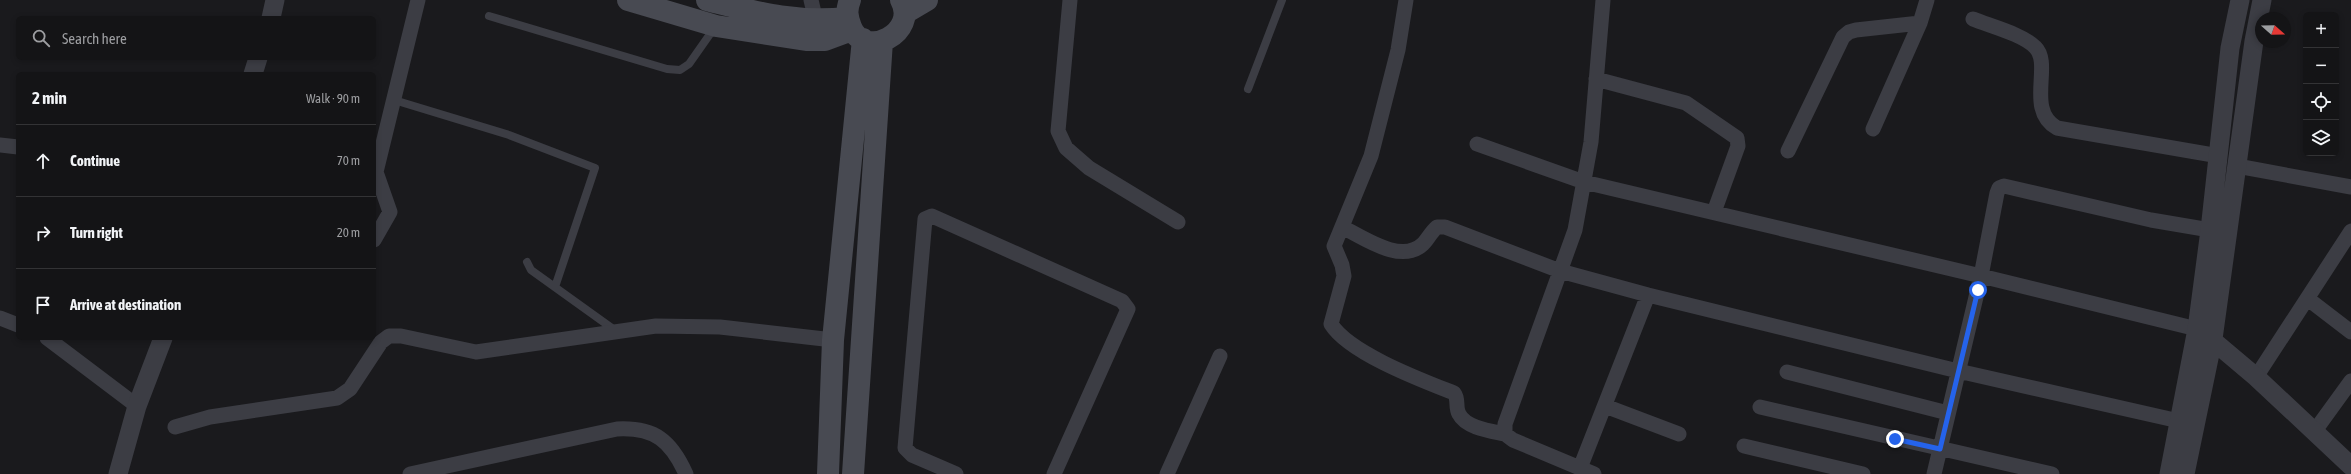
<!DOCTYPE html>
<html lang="en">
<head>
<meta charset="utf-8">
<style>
	:root { --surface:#141416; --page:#1d1d1f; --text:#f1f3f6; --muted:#9d9ea1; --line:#333335 }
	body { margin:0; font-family:"Asap Condensed",sans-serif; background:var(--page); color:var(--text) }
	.controls { position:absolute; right:12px; top:12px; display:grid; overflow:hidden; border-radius:6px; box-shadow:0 2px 6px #0003 }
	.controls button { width:36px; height:36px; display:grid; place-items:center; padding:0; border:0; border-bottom:1px solid var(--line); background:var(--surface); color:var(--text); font:20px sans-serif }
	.compass { position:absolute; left:2255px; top:12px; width:36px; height:36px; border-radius:50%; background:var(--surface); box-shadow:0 2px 6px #0003; rotate:110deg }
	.stop { position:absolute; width:12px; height:12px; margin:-9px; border:3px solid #2563eb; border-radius:50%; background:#fff }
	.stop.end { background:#2563eb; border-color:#fff; box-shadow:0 1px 4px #0008 }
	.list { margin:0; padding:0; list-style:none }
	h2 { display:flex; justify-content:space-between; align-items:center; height:52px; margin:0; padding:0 16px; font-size:17px }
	h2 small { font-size:13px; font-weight:400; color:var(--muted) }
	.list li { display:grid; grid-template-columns:26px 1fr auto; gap:12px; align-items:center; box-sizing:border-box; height:72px; padding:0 16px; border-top:1px solid var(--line) }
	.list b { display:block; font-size:15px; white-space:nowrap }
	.list em { font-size:13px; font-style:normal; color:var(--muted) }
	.icon { flex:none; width:22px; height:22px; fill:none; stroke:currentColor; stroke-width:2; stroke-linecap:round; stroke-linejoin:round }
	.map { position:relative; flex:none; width:2351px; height:474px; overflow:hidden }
	.search { position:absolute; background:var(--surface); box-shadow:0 2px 6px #0003; left:16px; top:16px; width:360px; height:44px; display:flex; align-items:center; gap:10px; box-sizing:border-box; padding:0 14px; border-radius:6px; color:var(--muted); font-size:15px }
	.panel { position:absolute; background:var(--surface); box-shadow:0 2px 6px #0003; left:16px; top:72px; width:360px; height:268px; border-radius:6px }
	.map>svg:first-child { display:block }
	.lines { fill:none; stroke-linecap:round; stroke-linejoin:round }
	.service { stroke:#3c3d44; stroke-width:8 }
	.minor { stroke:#3c3d44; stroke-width:15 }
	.tertiary { stroke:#3c3d44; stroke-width:19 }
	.secondary { stroke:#484a52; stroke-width:22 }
	.route { stroke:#2563eb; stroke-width:5 }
</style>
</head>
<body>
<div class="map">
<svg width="2351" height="474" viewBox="0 0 2351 474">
	<rect width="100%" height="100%" fill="#1a1a1d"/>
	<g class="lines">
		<!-- service -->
		<path class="service" d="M 489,16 L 667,69 L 680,70 L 689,64 L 715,27
			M 1248,89 L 1282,0
			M 394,100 L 509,135 L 595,168 L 555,287
			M 527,262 L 531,270 L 616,331"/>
		<!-- minor -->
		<path class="minor" d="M 811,0 L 816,21
			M 1070,0 L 1058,131 L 1066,148 L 1089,168 L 1178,222
			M 1406,0 L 1398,50 L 1371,156 L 1334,246 L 1342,265 L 1344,276 L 1331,324 C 1349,353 1421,380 1454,393 C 1459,399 1455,407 1459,414 C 1466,428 1491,431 1505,434
			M 1973,19 C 1990,26 2022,34 2035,47 C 2053,64 2025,110 2057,128 L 2219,156
			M 1596,79 L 1686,103 L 1737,138 L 1738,146 L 1714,212
			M 1873,129 L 1920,23 L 1927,0
			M 1477,144 L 1584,182 L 1981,276 L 1997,193 L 1999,188 L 2004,186 L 2151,220 L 2210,230
			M 0,145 L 18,147
			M 1788,151 L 1843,37 L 1849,32 L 1856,30 L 1920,23
			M 2237,166 L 2351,187
			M 1342,227 C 1363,237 1401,265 1423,244 C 1428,239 1431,232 1437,227 L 1445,227 L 1560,271 L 1648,295 L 1958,371 L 2179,421
			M 374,240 L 390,212 L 376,172 L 418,0
			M 2308,299 L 2351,332
			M 0,318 L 18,325
			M 47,338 L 137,406
			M 1787,372 L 1948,413
			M 2256,377 L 2351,231
			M 1605,406 L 1679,434
			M 1760,407 L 2052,474
			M 175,427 L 210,417 L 337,398 L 350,389 L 381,342 L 389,336 L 401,336 L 476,352 L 656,326 L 720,327 L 833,340
			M 2314,432 L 2351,381
			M 1744,446 L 1863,474
			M 1580,468 L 1648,295
			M 410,474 L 617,429 C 655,427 671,441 686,474
			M 956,474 L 912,455 L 905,448 L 925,219 L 932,216 L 1122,301 L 1128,309 L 1054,474
			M 1167,474 L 1220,356
			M 1594,474 L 1513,440 L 1505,434 L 1505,424 L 1575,230 L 1591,142 L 1603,0
			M 1934,474 L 1981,276 L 2197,329"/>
		<!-- tertiary -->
		<path class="tertiary" d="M 271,18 L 275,0
			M 253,74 L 258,58
			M 2205,334 L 2256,377 L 2351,466
			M 118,474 L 137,406 L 163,338
			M 2169,474 L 2197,329 L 2210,230 L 2230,48 L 2240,0
			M 2185,474 L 2213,339 L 2254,41 L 2262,0"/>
		<!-- secondary -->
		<path class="secondary" d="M 628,0 L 716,26 L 806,40 L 825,40 L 852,30
			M 707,0 C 759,13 793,23 847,18
			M 850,0 C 846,10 847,17 851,27 C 865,61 919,32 901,0
			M 905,13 L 927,0
			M 828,474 L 833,340 L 863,39
			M 853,474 L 882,41"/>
	</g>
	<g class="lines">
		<!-- route -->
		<path class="route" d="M 1895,439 L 1940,449 L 1978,290"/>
	</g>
</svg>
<div class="controls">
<button>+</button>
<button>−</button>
<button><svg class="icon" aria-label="locate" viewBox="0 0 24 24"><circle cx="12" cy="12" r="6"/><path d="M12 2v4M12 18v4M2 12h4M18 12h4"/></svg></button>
<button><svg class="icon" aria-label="layers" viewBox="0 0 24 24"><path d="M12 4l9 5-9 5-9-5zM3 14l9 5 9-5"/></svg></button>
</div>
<svg class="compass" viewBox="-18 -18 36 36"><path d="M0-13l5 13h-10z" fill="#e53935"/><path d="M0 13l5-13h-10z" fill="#9d9ea1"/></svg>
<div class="stop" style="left:1978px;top:290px"></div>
<div class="stop end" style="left:1895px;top:439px"></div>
<div class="search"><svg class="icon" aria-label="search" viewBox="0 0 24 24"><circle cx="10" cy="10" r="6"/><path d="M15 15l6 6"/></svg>Search here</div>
<section class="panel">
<h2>2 min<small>Walk · 90 m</small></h2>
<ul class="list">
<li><svg class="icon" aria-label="ahead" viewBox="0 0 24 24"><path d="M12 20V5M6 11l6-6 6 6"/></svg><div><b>Continue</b></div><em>70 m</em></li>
<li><svg class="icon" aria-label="right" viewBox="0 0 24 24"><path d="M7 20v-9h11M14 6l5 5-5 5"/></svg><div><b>Turn right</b></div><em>20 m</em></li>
<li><svg class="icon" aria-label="arrive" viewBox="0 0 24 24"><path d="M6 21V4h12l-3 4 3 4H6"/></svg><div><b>Arrive at destination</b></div></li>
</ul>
</section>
</div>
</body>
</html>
